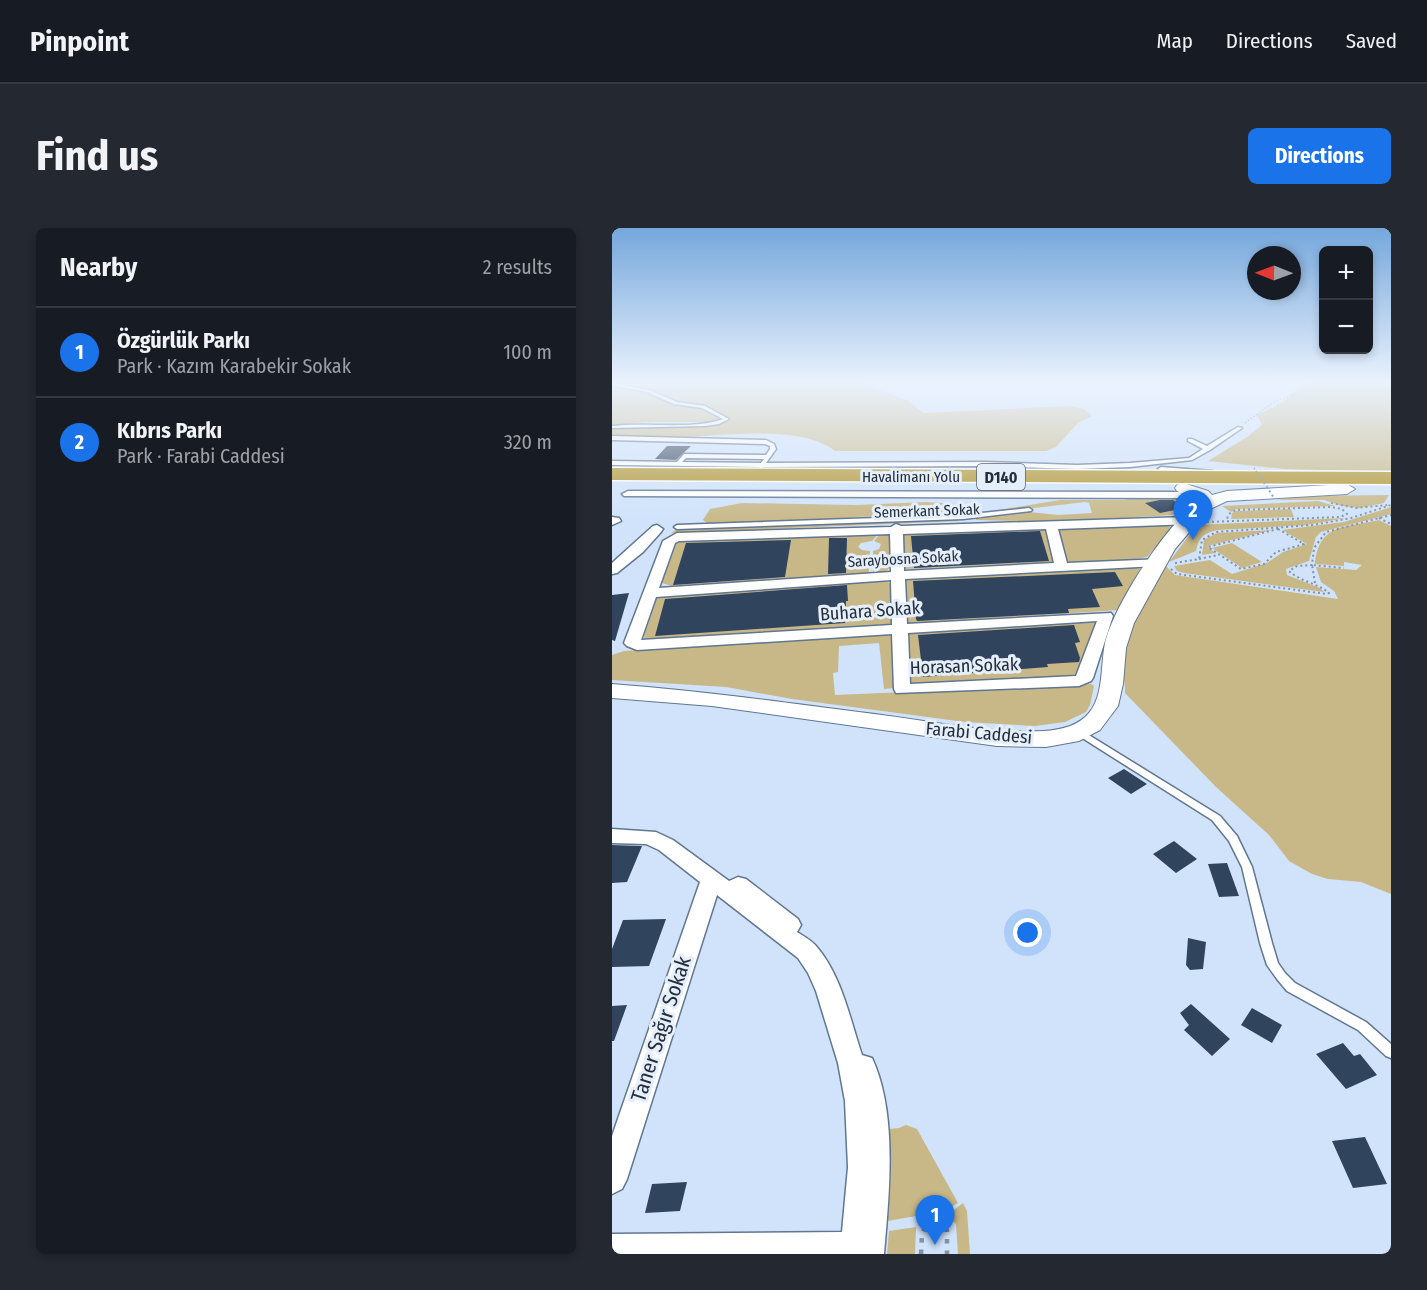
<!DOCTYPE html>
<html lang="en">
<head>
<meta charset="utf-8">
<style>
	:root { --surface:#171b24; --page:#242831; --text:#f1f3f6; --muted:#9ea1a6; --line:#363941; --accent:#1a73e8 }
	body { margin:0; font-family:"Fira Sans Condensed",sans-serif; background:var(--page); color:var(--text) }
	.controls { position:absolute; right:18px; top:18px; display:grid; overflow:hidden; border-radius:9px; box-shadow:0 3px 9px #0003 }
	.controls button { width:54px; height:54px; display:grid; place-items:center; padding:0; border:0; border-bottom:2px solid var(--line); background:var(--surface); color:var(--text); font:30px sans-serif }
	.compass { position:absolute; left:635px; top:18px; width:54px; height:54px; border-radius:50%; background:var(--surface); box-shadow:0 3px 9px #0003; rotate:271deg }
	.you { position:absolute; left:416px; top:705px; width:21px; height:21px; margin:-15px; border:4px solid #fff; border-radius:50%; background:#1a73e8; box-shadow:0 0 0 9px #1a73e833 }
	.badge { display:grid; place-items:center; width:39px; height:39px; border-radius:50%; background:var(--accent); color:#fff; font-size:20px; font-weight:700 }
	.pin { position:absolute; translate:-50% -50px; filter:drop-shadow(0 2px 3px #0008) }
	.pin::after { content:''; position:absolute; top:32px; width:21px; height:18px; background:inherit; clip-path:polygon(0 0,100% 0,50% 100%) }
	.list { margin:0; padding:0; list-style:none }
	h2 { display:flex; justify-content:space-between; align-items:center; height:78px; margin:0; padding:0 24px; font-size:26px }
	h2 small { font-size:20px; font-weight:400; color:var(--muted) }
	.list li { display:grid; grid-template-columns:39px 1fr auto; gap:18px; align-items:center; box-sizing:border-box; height:90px; padding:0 24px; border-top:2px solid var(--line) }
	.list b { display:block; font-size:22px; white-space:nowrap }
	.list p { margin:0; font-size:20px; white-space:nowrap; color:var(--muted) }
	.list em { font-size:20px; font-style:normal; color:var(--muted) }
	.map { position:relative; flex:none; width:779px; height:1026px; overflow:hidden; border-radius:9px }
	header { display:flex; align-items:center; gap:36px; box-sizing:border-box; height:84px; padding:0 30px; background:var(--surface); border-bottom:2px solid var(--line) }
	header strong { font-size:28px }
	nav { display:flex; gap:33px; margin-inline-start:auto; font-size:21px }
	.intro { display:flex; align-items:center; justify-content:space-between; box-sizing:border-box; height:144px; padding:0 36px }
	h1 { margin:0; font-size:42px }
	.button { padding:15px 27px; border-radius:9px; background:var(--accent); color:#fff; font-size:21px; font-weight:700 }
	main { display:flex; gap:36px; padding:0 36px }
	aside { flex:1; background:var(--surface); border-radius:9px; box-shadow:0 3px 9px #0003 }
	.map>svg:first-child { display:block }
	.green { fill:#c8b887 }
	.building { fill:#31445d }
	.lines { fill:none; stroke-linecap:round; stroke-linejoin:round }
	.lane-casing { stroke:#607691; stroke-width:3 }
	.street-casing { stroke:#607691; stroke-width:3 }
	.secondary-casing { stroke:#607691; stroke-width:2 }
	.highway-casing { stroke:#fff; stroke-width:3 }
	.path-far2 { stroke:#8392a4; stroke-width:1.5; stroke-dasharray:1.5 2; stroke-linecap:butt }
	.path-far1 { stroke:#8392a4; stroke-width:2; stroke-dasharray:2 3; stroke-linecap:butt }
	.path { stroke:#8392a4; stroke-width:4.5; stroke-dasharray:4.5 7; stroke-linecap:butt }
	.lane { fill:#fff; fill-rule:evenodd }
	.street { fill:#fff; fill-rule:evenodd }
	.secondary { fill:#fff; fill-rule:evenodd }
	.highway { fill:#b39631; fill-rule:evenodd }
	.path-bridge-far1 { stroke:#8392a4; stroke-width:1.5; stroke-dasharray:1.5 2; stroke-linecap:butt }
	.path-bridge { stroke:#8392a4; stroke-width:2; stroke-dasharray:2 3; stroke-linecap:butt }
	.labels { text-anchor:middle; stroke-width:6; stroke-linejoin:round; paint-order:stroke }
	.far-street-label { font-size:15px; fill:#242d38; stroke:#e5effb }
	.shield { fill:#e5effb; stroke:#5e6772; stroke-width:1.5 }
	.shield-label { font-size:16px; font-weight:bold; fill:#242d38 }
	.street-label { font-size:18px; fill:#242d38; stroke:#e5effb }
	.near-street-label { font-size:21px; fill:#242d38; stroke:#e5effb }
</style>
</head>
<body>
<header>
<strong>Pinpoint</strong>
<nav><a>Map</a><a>Directions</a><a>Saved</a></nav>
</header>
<div class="intro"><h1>Find us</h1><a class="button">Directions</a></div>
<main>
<aside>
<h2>Nearby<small>2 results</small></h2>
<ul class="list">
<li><span class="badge">1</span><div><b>Özgürlük Parkı</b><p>Park · Kazım Karabekir Sokak</p></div><em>100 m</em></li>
<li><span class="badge">2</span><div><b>Kıbrıs Parkı</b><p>Park · Farabi Caddesi</p></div><em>320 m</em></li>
</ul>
</aside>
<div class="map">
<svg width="779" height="1026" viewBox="0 0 779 1026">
	<rect width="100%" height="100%" fill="#d0e3fb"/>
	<!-- green -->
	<path class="green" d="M 0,153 L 252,153 L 255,157 L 296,173 L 312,185 L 456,178 L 472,181 L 480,188 L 466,195 L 444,219 L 434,223 L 223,223 C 190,196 110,208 69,209 C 46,210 23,209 0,208 L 0,200 C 23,196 107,201 119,191 L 93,178 L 65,174 L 37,162 Z
		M 708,153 L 779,153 L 779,244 L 673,241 L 596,233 L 635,209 L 650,197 L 645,187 L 671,174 L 690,157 Z
		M 0,158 L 30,164 L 61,176 L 87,180 L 109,191 L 102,194 L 32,194 L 0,198 Z
		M 777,267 L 772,275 L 748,280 L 730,278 L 712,272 L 664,272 L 692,268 Z
		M 525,268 L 588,268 L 575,283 L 560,287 L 442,294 L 364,292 L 363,289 L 417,284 L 446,287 L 480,285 L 477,275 L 473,274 L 363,287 L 362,286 L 448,272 L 513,272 Z
		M 706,273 L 723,278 L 625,281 L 619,284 L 610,278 Z
		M 314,274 L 360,277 L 361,279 C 349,292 331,283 316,284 C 305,284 294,289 283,289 C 265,290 247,286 231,292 L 95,295 L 91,292 L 98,281 L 130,275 L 244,277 Z
		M 779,279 L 779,286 L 709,304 L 704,309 L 697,333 L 674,341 L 675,347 L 708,360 L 712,364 L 572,345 L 565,343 L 562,338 L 598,332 L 620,346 L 655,335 L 671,324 L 695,316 L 670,302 L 732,294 Z
		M 679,281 L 682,289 L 619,291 L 620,285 L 624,283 Z
		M 733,290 L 694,297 L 606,302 C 592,305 587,309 584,323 L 557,334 L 585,297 Z
		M 343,291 L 347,293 L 59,305 L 65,301 Z
		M 767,292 L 779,298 L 779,666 L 749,654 L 716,651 L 700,646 L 677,633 L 657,607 L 604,559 L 513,465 C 514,454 509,444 510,432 C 513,397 535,367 553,337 L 563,347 L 726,371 L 722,363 L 709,354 L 704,339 L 744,342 L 750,337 L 732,334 L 732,338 L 703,336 C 707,295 733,300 767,292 Z
		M 553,296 L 560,300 L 535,329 L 504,334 L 459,335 L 455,334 L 445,299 Z
		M 432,299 L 443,334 L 293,341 L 291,305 Z
		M 660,302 L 595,318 L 603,325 L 590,327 L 592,312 L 605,305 Z
		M 268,304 L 260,313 L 249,315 L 246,319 L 250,322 L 258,323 L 257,345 L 60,358 L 50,355 L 65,313 Z
		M 270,304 L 278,304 L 281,337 L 273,344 L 261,345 L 261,323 L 267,321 L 269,316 L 262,313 Z
		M 620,315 L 650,334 L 630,340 L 600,320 Z
		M 521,339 L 531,342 L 507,382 L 293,396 L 291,351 Z
		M 268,353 L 276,354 L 280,358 L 280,396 L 33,412 L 32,408 L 45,369 Z
		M 485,393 L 468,445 L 464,448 L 296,457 L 295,403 Z
		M 274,405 L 280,409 L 283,460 L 272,461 L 267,415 L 227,418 L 226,444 L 221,445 L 223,467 L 479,456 L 482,458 L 478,477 L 474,484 L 453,494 L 423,498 L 353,494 L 180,471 L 114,459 L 0,452 L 0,427 L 12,423 Z
		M 294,897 L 305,901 L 346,975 L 333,983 L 264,995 L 267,902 L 287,900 Z
		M 351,975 L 355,983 L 358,1026 L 346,1026 L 344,996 L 335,987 Z
		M 304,999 L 303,1026 L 275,1026 L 277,1003 Z"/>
	<!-- building -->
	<path class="building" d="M 55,218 L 79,218 L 64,232 L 43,231 Z
		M 548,272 L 561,272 L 573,280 L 548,285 L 533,275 Z
		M 428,303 L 437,333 L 302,340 L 299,308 Z
		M 217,310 L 235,310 L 234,345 L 216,346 Z
		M 179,312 L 173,349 L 61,357 L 74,315 Z
		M 503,344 L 511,358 L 480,361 L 488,379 L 456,381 L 457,385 L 305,393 L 304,391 L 301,353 Z
		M 235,357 L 236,373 L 234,373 L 233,395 L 43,408 L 53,371 Z
		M 17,365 L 3,413 L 0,412 L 0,367 Z
		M 462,397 L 468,414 L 463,415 L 468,430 L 467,434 L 435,436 L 436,439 L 311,449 L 306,407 Z
		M 512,541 L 535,556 L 519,566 L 496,550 Z
		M 562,613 L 585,631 L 564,645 L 541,626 Z
		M 0,617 L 30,618 L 15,654 L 0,655 Z
		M 615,635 L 627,668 L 607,669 L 596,636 Z
		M 54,691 L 37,738 L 0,739 L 0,721 L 11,692 Z
		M 576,710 L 594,714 L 591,741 L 578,742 L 574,737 Z
		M 579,776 L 618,811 L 600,828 L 572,802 L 577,797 L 568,785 Z
		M 15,777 L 2,813 L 0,813 L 0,778 Z
		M 640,780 L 670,797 L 660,815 L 629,797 Z
		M 731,815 L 742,828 L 748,826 L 765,847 L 734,861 L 704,826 Z
		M 753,909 L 775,956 L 741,960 L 720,913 Z
		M 75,954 L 68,983 L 33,985 L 40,956 Z"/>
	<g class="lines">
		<defs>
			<path id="lane" d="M 0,155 L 37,162 L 65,174 L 93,178 L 117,191 L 107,196 L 93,198 L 0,200 L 0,198 C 33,194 82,202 111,191 L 90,180 L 62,176 L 34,164 L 0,157 Z
				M 626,199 L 630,200 L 598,222 L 580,232 L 518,239 L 465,241 L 373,238 L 152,239 L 149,241 L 147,239 L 0,237 L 0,233 L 65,234 L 72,226 L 154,227 L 158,221 L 158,218 L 153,216 L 0,212 L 0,208 L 154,212 L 162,216 L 164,221 L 154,235 L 373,234 L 465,237 L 518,235 L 577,230 L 591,221 L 576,213 L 576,211 L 580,211 L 595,218 ZM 74,230 L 152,231 L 149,235 L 70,234 Z
				M 549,239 L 601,243 L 604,245 L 601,247 L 547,242 L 546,241 Z
				M 417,280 L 420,282 L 419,283 L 351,291 L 65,301 L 62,299 L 65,297 L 351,287 Z
				M 467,501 L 608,588 L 625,608 L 640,639 L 660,715 L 666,735 L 673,745 L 683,755 L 754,794 L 779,816 L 779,830 L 774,828 L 746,802 L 675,763 L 665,751 L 655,737 L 648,715 L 630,639 L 617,613 L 600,592 L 464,506 L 463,504 Z"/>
			<path id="street" d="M 16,263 L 575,264 L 592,266 L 603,273 L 597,277 L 585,271 L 575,270 L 12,268 L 10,266 Z
				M 0,289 L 7,290 L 9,293 L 0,297 Z
				M 576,289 L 582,293 L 580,296 L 446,301 L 455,335 L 551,331 L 553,334 L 551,337 L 546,338 L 293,351 L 295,396 L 499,385 L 501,388 L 481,450 L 479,453 L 467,458 L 284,465 L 282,461 L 280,406 L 25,422 L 15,418 L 12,415 L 51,313 L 65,305 L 279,299 L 284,296 L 289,298 ZM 434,301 L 442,335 L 292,343 L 291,306 ZM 278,306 L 279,344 L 47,360 L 63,315 L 67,313 ZM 279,352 L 280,397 L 29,412 L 44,369 ZM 485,393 L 464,448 L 298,456 L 296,405 Z
				M 45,297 L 51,301 L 49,304 L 31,324 L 5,345 L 0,346 L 0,335 L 41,298 Z
				M 0,601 L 44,604 L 61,612 L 117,653 L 126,649 L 134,651 L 186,691 L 189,697 L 185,704 C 191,708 199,712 204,718 C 229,746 238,791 250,827 L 260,830 C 286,886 277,966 272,1026 L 0,1026 L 0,1006 L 230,1004 L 236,939 L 233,873 L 226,835 L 204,763 L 196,745 L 186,730 L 105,667 L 15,951 L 10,961 L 0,966 L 0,908 L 88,654 L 47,622 L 34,616 L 0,615 Z"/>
			<path id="secondary" d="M 571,255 L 596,263 L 600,267 L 615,263 L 735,256 L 743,261 L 735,266 L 615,273 L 596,282 L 563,321 L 522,395 L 514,420 L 511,456 L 506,478 L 488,502 L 467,513 L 434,519 L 385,518 L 100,478 L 0,470 L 0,456 C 91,463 180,475 270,487 C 323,494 379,506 432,503 C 449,502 466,498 477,485 C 493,466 488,433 494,411 C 506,371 554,298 587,272 L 565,263 L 563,260 L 565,257 Z"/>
			<path id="highway" d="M 0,240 L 779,244 L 779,256 L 0,252 Z"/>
		</defs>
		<!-- lane casing -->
		<use href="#lane" class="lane-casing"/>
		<!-- street casing -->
		<use href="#street" class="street-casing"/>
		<!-- secondary casing -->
		<use href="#secondary" class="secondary-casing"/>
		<!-- highway casing -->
		<use href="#highway" class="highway-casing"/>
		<!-- path-far2 -->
		<path class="path-far2" d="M 633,195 L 662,174 L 719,153"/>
		<!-- path-far1 -->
		<path class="path-far1" d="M 719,275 L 744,280 L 775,277
			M 767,290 L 779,296
			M 595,294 L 728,289 L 735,286 L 730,281 L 719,279 L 624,282 L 617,286 L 614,293
			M 666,301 L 692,316 L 664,324 L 652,336 L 629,341 L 596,319 Z
			M 587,331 L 606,327
			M 563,335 L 587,331 L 590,312 L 604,304 L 701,297 L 739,290 L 779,277
			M 559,341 L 565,346 L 715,366 L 717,365 C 705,355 689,354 677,343 L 685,338 L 700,337 L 702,320 L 714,304 L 779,287
			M 703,355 L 700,337 L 732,340"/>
		<!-- path -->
		<path class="path" d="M 309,1026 L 310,1007 L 316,992 L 328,991 L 335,1003 L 335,1026"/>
		<!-- lane -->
		<use href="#lane" class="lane"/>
		<!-- street -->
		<use href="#street" class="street"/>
		<!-- secondary -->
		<use href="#secondary" class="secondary"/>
		<!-- highway -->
		<use href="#highway" class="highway"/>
		<!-- path-bridge-far1 -->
		<path class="path-bridge-far1" d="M 642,240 L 650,252"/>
		<!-- path-bridge -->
		<path class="path-bridge" d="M 649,250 L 662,270"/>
	</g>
	<!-- sky -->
	<linearGradient id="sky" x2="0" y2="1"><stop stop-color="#75a7dc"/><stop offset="0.52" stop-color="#eaf2fd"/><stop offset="1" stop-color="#eaf2fd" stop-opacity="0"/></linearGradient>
	<rect width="779" height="297" fill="url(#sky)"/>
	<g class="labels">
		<!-- far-street labels -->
		<g class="far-street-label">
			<text x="299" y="254">Havalimanı Yolu</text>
			<text transform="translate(315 283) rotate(-2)" y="5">Semerkant Sokak</text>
			<text transform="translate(291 331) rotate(-3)" y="5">Saraybosna Sokak</text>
		</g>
		<!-- shield labels -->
		<rect class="shield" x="365" y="236" width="48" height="26" rx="4.5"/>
		<g class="shield-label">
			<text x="389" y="255">D140</text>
		</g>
		<!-- street labels -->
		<g class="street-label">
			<text transform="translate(258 383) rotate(-4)" y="6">Buhara Sokak</text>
			<text transform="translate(352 438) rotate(-2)" y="6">Horasan Sokak</text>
			<text transform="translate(367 505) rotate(5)" y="6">Farabi Caddesi</text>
		</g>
		<!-- near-street labels -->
		<g class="near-street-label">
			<text transform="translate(49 801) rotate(-72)" y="7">Taner Sağır Sokak</text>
		</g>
	</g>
</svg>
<div class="controls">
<button>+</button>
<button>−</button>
</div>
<svg class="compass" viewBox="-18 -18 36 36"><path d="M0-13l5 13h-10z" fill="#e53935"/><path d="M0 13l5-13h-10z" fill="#9ea1a6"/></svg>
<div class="you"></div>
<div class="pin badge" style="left:323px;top:1017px">1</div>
<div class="pin badge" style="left:581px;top:312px">2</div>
</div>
</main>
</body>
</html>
